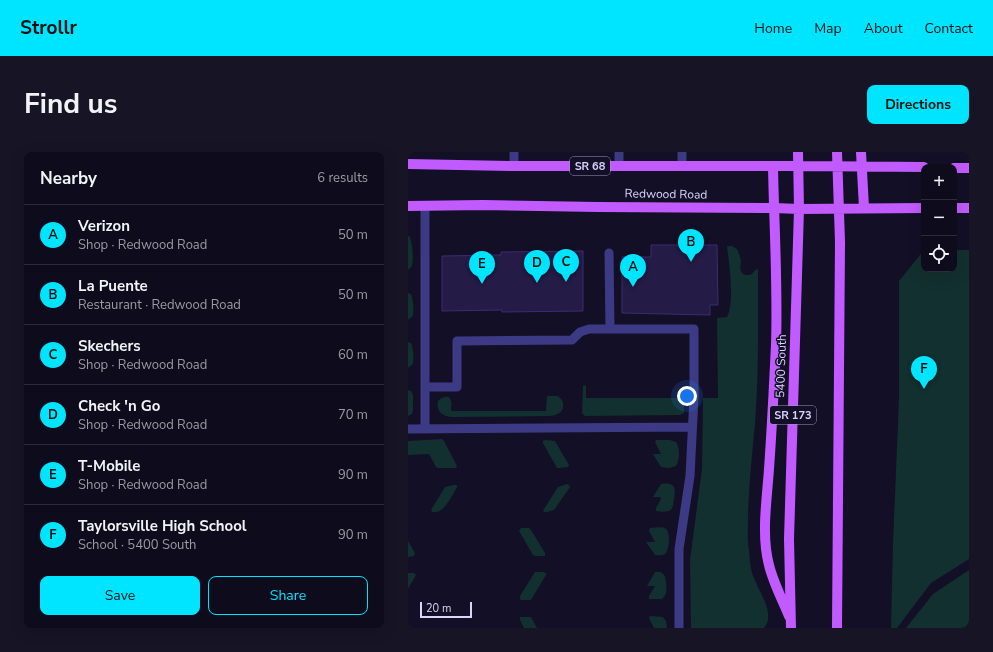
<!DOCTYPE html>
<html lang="en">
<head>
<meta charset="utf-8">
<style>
	:root { --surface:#0e0b1c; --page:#171425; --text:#f1f3f6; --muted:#9b9ba3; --line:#2e2b3b; --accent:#00e5ff }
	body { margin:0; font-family:"Nunito Sans",sans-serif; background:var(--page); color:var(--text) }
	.controls { position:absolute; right:12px; top:12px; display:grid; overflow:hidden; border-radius:8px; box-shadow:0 4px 16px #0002 }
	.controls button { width:36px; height:36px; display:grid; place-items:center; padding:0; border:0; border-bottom:1px solid var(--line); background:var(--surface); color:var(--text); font:20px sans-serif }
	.scale { position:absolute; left:12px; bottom:10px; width:52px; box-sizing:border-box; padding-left:4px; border:2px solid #d9d4ff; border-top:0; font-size:11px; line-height:14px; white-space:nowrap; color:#d9d4ff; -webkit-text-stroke:3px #130f26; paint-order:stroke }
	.you { position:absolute; left:279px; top:244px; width:14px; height:14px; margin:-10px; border:3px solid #fff; border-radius:50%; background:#1a73e8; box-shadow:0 0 0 6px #1a73e833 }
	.badge { display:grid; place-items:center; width:26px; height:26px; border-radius:50%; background:var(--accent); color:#111; font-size:13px; font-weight:700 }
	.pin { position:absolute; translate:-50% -33px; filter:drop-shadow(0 1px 2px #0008) }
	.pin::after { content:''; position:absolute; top:21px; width:14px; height:12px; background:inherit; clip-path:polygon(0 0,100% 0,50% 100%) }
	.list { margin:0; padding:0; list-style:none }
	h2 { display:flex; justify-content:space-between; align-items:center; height:52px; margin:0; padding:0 16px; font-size:17px }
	h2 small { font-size:13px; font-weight:400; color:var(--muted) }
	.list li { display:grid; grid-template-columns:26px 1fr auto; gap:12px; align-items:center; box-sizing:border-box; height:60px; padding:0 16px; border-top:1px solid var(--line) }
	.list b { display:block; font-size:15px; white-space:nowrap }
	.list p { margin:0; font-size:13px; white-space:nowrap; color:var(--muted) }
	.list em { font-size:13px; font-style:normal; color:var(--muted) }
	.actions { display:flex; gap:8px; padding:12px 16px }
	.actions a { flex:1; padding:9px 0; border:1px solid var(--accent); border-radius:8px; text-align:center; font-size:14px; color:var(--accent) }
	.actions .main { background:var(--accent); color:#111 }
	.icon { flex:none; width:22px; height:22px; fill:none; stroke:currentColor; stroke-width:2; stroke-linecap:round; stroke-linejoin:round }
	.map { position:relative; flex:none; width:561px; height:476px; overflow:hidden; border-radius:8px }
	header { display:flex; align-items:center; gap:24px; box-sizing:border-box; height:56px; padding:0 20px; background:var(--accent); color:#111 }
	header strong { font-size:19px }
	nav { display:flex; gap:22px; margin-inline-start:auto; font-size:14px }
	.intro { display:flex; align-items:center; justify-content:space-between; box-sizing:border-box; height:96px; padding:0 24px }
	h1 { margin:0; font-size:28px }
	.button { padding:10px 18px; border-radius:8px; background:var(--accent); color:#111; font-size:14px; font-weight:700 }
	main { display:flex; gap:24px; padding:0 24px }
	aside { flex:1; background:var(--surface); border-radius:8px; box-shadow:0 4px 16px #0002 }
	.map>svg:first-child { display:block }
	.green { fill:#12302f }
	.building { fill:#241b47; stroke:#3b2d73 }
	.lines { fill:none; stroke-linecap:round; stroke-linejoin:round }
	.lane { stroke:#3d3a85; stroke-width:9 }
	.primary { stroke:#c25bff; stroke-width:10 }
	.labels { text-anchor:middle; stroke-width:3; stroke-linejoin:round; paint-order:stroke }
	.shield { fill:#130f26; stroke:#9e99be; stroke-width:1 }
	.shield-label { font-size:11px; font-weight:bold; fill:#d9d4ff }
	.street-label { font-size:12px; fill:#d9d4ff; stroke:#130f26 }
</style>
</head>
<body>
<header>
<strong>Strollr</strong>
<nav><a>Home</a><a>Map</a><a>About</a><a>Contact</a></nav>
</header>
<div class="intro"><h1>Find us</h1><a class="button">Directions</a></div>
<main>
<aside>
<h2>Nearby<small>6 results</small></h2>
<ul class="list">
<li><span class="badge">A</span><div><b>Verizon</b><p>Shop · Redwood Road</p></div><em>50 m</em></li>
<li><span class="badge">B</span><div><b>La Puente</b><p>Restaurant · Redwood Road</p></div><em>50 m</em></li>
<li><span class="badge">C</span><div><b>Skechers</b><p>Shop · Redwood Road</p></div><em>60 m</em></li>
<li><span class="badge">D</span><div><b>Check 'n Go</b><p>Shop · Redwood Road</p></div><em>70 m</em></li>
<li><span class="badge">E</span><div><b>T-Mobile</b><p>Shop · Redwood Road</p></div><em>90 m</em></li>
<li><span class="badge">F</span><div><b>Taylorsville High School</b><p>School · 5400 South</p></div><em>90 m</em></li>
</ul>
<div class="actions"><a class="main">Save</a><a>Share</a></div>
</aside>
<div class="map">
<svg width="561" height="476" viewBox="0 0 561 476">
	<rect width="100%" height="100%" fill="#130f26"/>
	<!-- green -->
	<path class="green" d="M 0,84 L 2,85 C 4,91 6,106 4,113 C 3,116 2,116 0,118 Z
		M 319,94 L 324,94 L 329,97 C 331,101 333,107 333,110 C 332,115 331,123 339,123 C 344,123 345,121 347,118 L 350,117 C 350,169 351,220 347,272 C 344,302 341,332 340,363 C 340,375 339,387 341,399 C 342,408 342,417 346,426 C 351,440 368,462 356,476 L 283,476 L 282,408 L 294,317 L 295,246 L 310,246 L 309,166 L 319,165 C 327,150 321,111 319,94 Z
		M 516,98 L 516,117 L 546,117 L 546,98 L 561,98 L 561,407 L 523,431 L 489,476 L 483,476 L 485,391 L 491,247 L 491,129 Z
		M 0,141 L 3,142 C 5,147 6,158 5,163 C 4,166 2,166 0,168 Z
		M 0,190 L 3,191 C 5,195 6,206 5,211 C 4,214 2,214 0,216 Z
		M 176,233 L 178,234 L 178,246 L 276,246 L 276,261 L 272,263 L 177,264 L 174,261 L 175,234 Z
		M 0,238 L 3,239 L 5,243 L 5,258 L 4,262 L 0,264 Z
		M 139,244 L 150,244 L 154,248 C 158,258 152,263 141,264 L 44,265 C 34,264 28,259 30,249 C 34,245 42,242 43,249 C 44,252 43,256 43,259 L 138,259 Z
		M 34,287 L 36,289 L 48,312 L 49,314 L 48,316 L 30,316 L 28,315 L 21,302 L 0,303 L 0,289 Z
		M 137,288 L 147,289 L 161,313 L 160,315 L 151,316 L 149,316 L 135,291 L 135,289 Z
		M 248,288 L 262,288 L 268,290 C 272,296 272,308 268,314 L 261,316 L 253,315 L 245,302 L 253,302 L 247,290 Z
		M 159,332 L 161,333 L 162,335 L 146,358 L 139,360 L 136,360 L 135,358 L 136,357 L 150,335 Z
		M 253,332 C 267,330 268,335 266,347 C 265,351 266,357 261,359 C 257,360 252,360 248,359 L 248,356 L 253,347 L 252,345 L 245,345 Z
		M 46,333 L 49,333 L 49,335 C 46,341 38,355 33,358 C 31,360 27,360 24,360 L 23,358 L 37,335 Z
		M 113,376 L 121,376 L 123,378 L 137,401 L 137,404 L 127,404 L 125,403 L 111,379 Z
		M 242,376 C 247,376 254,374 258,377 C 263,381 261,399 257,402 C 254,404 250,403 247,403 L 238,390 L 247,390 L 241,379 Z
		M 0,389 L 7,401 L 6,404 L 0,405 Z
		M 561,418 L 561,476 L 498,476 L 525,442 Z
		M 127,420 L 136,420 L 138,422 L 138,423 L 123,448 L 113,448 L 112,447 L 112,444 Z
		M 247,420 C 256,419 258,424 258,432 C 259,438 259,443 254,447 L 241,447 L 241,444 L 247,434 L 239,434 Z
		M 0,421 L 6,421 L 8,423 L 0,437 Z
		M 242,464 L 255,465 L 258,469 L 259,476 L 246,476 L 241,466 Z
		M 112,465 L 123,465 L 129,476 L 116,476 L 112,468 Z"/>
	<!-- building -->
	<path class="building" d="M 243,93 L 309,93 L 310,153 L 302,153 L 302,163 L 214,161 L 214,105 L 243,105 Z
		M 175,99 L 175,159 L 94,160 L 94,158 L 34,159 L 34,104 L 93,103 L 93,100 Z"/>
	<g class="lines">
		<!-- lane -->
		<path class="lane" d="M 106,0 L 106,14
			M 211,0 L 211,14
			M 274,0 L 274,14
			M 17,54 L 17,277
			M 201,101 L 202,176
			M 17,235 L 49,235 L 49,189 L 164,188 L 172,180 L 181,177 L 286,177 L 286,245 L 282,324 L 271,397 L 271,476
			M 0,277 L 284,275"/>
		<!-- primary -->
		<path class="primary" d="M 429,0 L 432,90 L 429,476
			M 453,0 L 456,56
			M 0,12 L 106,14 L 391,14 L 516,15
			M 365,14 C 366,73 370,133 368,193 C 366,234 364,275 361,317 C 359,347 353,383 361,413 C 365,430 374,447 381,464
			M 546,16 L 561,16
			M 0,54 L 75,53 L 190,55 L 366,56 L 391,57 L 516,56
			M 546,56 L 561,56
			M 383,476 L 381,387 L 391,57 L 390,0"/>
	</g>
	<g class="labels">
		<!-- shield labels -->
		<g class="shield">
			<rect x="162" y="5" width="40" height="18" rx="3"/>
			<rect x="362" y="254" width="46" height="18" rx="3"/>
		</g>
		<g class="shield-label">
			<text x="182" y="18">SR 68</text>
			<text x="385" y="267">SR 173</text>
		</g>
		<!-- street labels -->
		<g class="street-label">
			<text transform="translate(258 42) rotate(1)" y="4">Redwood Road</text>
			<text transform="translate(373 214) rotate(-88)" y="4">5400 South</text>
		</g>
	</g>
</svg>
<div class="controls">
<button>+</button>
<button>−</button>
<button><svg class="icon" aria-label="locate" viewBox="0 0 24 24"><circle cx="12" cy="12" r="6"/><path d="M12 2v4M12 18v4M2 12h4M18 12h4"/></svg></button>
</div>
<div class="scale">20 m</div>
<div class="you"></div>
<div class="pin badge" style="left:225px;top:135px">A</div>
<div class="pin badge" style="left:283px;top:110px">B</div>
<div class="pin badge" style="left:158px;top:130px">C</div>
<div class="pin badge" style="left:129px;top:131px">D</div>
<div class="pin badge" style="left:74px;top:132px">E</div>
<div class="pin badge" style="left:516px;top:237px">F</div>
</div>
</main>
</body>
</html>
